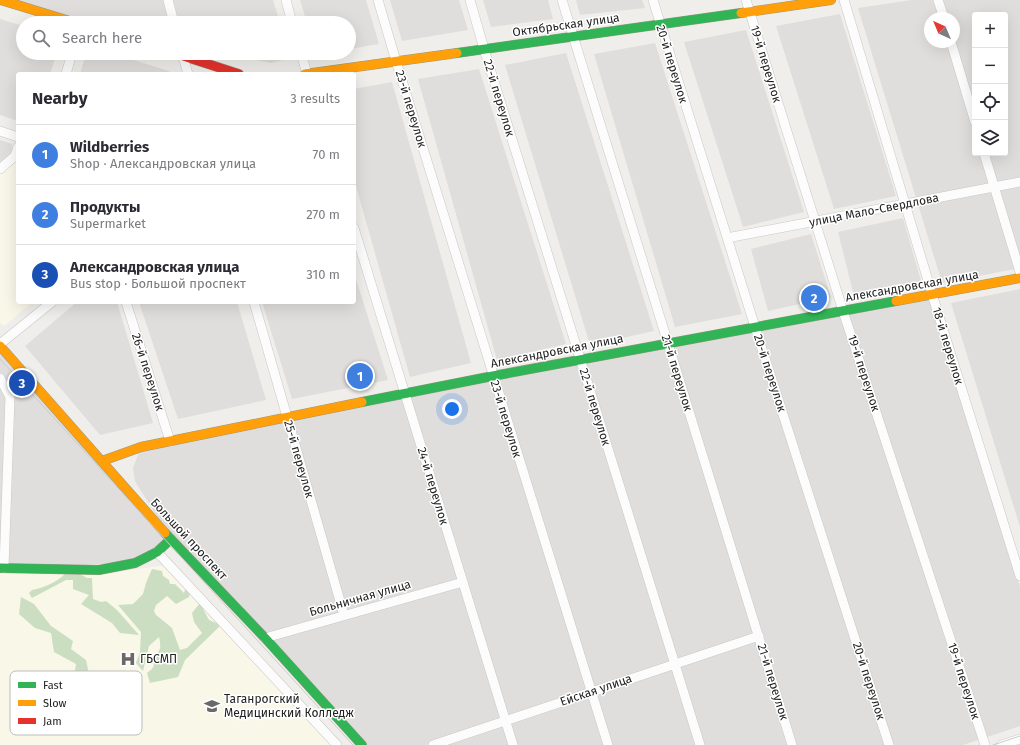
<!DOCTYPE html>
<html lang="en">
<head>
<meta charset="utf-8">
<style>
	:root { --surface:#fff; --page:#f2f2f3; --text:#2b2b33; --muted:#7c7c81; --line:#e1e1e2; --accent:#d93025 }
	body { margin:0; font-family:"Fira Sans",sans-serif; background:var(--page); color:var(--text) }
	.controls { position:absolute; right:12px; top:12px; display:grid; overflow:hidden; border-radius:4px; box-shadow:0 4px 16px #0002 }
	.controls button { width:36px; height:36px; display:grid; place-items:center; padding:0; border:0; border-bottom:1px solid var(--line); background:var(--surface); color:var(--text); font:20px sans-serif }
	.compass { position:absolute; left:924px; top:12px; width:36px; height:36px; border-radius:50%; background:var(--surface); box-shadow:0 4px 16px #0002; rotate:316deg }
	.you { position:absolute; left:452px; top:409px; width:14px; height:14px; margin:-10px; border:3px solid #fff; border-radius:50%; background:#1a73e8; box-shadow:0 0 0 6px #1a73e833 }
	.badge { display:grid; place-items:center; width:26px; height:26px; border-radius:50%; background:var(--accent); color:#fff; font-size:13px; font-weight:700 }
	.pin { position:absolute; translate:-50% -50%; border:2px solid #fff; box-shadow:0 1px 4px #0006 }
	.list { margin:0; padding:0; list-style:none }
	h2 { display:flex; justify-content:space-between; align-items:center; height:52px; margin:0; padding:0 16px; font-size:17px }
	h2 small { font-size:13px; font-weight:400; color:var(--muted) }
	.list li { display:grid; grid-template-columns:26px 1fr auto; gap:12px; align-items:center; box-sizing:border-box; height:60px; padding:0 16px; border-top:1px solid var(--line) }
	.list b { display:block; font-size:15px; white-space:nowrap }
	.list p { margin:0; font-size:13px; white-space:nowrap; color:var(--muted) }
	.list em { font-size:13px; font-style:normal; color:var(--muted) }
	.icon { flex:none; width:22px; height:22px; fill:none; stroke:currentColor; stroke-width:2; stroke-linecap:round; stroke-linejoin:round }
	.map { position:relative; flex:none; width:1020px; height:745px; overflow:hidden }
	.search { position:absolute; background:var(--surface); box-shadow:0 4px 16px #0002; left:16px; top:16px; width:340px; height:44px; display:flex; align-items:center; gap:10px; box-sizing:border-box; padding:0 14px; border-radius:22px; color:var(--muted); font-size:15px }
	.panel { position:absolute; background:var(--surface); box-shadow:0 4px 16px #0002; left:16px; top:72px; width:340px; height:232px; border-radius:4px }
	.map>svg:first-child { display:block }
	.residential { fill:#dfdedc; fill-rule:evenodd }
	.education { fill:#f8f7e8 }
	.forest { fill:#cbdec1 }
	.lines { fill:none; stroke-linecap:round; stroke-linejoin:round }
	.street-casing { stroke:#c9c8c7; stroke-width:10 }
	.fast-casing { stroke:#999a82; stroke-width:10 }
	.slow-casing { stroke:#999a82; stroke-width:10 }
	.jam-casing { stroke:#999a82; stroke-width:10 }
	.street { stroke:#fdfcfc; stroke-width:9 }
	.fast { stroke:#30b455; stroke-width:9 }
	.slow { stroke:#ff9f0a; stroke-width:9 }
	.jam { stroke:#e5322d; stroke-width:9 }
	.tram { stroke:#ccc; stroke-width:1 }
	.labels { text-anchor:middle; stroke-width:3; stroke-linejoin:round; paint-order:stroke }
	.street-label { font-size:12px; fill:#222; stroke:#fff }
	.poi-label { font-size:12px; fill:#222; stroke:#fff; text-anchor:start }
	.key { fill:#fff; stroke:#bdbdbd; stroke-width:1 }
	.key-label { font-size:11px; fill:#222 }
</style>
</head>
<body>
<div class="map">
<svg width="1020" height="745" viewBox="0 0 1020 745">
	<rect width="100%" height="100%" fill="#f0eeeb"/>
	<!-- residential -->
	<path class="residential" d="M 1,0 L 168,0 L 174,23 L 76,23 Z
		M 173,0 L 273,0 L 280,23 L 179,23 Z
		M 300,0 L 366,0 L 379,44 L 349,49 L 349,23 L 307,23 Z
		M 390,0 L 459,0 L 468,30 L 402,41 Z
		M 483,0 L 548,0 L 553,19 L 491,27 Z
		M 576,0 L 642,0 L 645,8 L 580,15 Z
		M 912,0 L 1020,0 L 1020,268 L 942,283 L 858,8 ZM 975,15 L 1005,15 L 1005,153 L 975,153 ZM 930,18 L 954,18 L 954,42 L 930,42 Z
		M 840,14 L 896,196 L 834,209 L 776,26 Z
		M 0,19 L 23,26 L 23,53 L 57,53 L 50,74 L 18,74 L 18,121 L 0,115 Z
		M 746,30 L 804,212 L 743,227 L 684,42 Z
		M 655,43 L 742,314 L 675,327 L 594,54 Z
		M 86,53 L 111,53 L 169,71 L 170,74 L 80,74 Z
		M 223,53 L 290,53 L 292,58 L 271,63 Z
		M 566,53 L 654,331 L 590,345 L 505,65 Z
		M 479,69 L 566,344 L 497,360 L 418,79 Z
		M 392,82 L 471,363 L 410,377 L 354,179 L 354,89 Z
		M 0,140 L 12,144 L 13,155 L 0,166 Z
		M 903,218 L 921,281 L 854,296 L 838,232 Z
		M 811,234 L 831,297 L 768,311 L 751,249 Z
		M 354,273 L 388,380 L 292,399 L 262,302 L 354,302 Z
		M 1020,289 L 1020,527 L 951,303 Z
		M 932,294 L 1020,587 L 1020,726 L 963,745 L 362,745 L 171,539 L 135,563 L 0,568 L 0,346 L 169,536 L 135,481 L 133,468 L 141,447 Z
		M 77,302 L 117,302 L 153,423 L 100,435 L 25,346 Z
		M 139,302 L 237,302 L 266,400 L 178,419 Z"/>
	<!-- education -->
	<path class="education" d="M 18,155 L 18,302 L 33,302 L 4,326 L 0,323 L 0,171 Z
		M 167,565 L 336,745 L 0,745 L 0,573 L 101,574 Z"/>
	<!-- forest -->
	<path class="forest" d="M 70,569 L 87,578 L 92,578 L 93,599 L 101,602 L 106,601 L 117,610 L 139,635 L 120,633 L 112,623 L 81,604 L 89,595 L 73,589 L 73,580 L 66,580 L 32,598 L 29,593 L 32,590 C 47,587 59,581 70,569 Z
		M 152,569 L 162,571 L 163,576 L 169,580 L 170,584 L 175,584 L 184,593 L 186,587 L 190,593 L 189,597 L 176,604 L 167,596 L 156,605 L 154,611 L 156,615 L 172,628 L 180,650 L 187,648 L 202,633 L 194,622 L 192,613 L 200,603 L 209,620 L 221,625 L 185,660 L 178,677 L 150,683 L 147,673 L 152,669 L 154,665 L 152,659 C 160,651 162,649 159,637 L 149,646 L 143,671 L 136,663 L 140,652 L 141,632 L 118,605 L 133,604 L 143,594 L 146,583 Z
		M 21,597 L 34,604 L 51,626 L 73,641 L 71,649 L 86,660 L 90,679 L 74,677 L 76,664 L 54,652 L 51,633 L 35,628 L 19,614 Z"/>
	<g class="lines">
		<defs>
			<path id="street" d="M 168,0 L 174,23
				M 286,0 L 292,23
				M 378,0 L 396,61 L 608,745
				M 470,0 L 484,49 L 700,745
				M 562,0 L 792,745
				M 653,0 L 755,327 L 889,745
				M 746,0 L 843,311 L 985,745
				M 844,0 L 932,294 L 1020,576
				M 938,0 L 944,18
				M 951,42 L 975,122
				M 182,53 L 188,74
				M 301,53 L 307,74
				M 66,74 L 72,53
				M 0,131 L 18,137
				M 984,153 L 1020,272
				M 0,169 L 15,156 L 18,147
				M 354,228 L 513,745
				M 727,238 L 1020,182
				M 126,302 L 170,441
				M 254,302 L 344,615
				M 0,344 L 52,302
				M 0,378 L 10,397 L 4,568
				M 157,552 L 337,745
				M 265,638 L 463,582
				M 433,745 L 759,636
				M 1001,745 L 1020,739"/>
			<path id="fast" d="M 457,53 L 741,13
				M 362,402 L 493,376 L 896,301
				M 165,533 L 265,638 L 362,745
				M 0,568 L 99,570 L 135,563 L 157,552 L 171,539"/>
			<path id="slow" d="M 1,0 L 76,23
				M 741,13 L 831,0
				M 305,74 L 457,53
				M 896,301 L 1020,278
				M 0,346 L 165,533
				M 102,461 L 141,447 L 362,402"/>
			<path id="jam" d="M 174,53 L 239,74"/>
		</defs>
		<!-- street casing -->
		<use href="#street" class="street-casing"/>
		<!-- fast casing -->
		<use href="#fast" class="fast-casing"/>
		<!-- slow casing -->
		<use href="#slow" class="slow-casing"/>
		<!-- jam casing -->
		<use href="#jam" class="jam-casing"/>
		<!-- street -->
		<use href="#street" class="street"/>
		<!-- fast -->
		<use href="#fast" class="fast"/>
		<!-- slow -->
		<use href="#slow" class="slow"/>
		<!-- jam -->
		<use href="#jam" class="jam"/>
		<!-- tram -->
		<path class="tram" d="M 0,359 L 353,745
			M 993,745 L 1020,736"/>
	</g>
	<!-- icons -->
	<defs>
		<symbol id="hospital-bare" viewBox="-9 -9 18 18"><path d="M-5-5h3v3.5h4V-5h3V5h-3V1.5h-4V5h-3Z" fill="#6a6968" stroke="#fff" stroke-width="2.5" paint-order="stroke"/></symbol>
		<symbol id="university-bare" viewBox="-9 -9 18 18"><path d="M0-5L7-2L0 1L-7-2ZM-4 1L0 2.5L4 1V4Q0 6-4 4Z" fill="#6a6968" stroke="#fff" stroke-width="2.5" paint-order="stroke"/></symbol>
	</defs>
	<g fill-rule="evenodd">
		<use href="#hospital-bare" x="117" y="648" width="22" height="22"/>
		<use href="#university-bare" x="201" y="695" width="22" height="22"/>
	</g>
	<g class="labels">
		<!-- street labels -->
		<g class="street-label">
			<text transform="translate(566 25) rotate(-8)" y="4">Октябрьская улица</text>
			<text transform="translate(672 64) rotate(73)" y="4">20-й переулок</text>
			<text transform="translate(766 64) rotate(73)" y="4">19-й переулок</text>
			<text transform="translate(499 98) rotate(73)" y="4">22-й переулок</text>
			<text transform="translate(411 109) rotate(73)" y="4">23-й переулок</text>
			<text transform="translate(874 210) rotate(-11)" y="4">улица Мало-Свердлова</text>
			<text transform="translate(912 286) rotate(-10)" y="4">Александровская улица</text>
			<text transform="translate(948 346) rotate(73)" y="4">18-й переулок</text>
			<text transform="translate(557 351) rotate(-11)" y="4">Александровская улица</text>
			<text transform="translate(148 372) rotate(72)" y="4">26-й переулок</text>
			<text transform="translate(677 373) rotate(73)" y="4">21-й переулок</text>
			<text transform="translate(770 373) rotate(72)" y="4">20-й переулок</text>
			<text transform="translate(864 373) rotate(72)" y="4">19-й переулок</text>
			<text transform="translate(595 407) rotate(73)" y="4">22-й переулок</text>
			<text transform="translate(506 419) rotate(73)" y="4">23-й переулок</text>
			<text transform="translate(299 459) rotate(74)" y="4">25-й переулок</text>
			<text transform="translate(433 486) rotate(73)" y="4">24-й переулок</text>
			<text transform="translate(189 539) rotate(47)" y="4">Большой проспект</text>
			<text transform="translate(360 598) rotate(-16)" y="4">Больничная улица</text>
			<text transform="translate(869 681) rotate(72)" y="4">20-й переулок</text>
			<text transform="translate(964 681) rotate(72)" y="4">19-й переулок</text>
			<text transform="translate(773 682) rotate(73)" y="4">21-й переулок</text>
			<text transform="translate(596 690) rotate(-19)" y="4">Ейская улица</text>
		</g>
		<!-- poi labels -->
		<g class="poi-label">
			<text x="140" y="663">ГБСМП</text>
			<text x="224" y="703">Таганрогский<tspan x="224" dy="14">Медицинский Колледж</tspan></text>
		</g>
	</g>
	<!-- legend -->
	<rect x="10" y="671" width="132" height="64" rx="6" class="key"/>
	<rect x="18" y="682" width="18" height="6" fill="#30b455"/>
	<rect x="18" y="700" width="18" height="6" fill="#ff9f0a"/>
	<rect x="18" y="718" width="18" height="6" fill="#e5322d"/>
	<g class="key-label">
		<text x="43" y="689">Fast</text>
		<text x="43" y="707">Slow</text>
		<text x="43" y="725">Jam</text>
	</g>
</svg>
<div class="controls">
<button>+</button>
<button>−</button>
<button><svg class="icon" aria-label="locate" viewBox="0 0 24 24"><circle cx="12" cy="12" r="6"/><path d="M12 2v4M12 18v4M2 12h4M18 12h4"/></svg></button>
<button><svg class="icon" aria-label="layers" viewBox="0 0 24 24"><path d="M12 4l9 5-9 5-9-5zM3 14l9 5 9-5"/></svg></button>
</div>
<svg class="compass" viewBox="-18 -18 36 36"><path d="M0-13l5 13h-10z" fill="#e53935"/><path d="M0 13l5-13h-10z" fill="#7c7c81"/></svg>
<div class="you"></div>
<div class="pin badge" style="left:360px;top:376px;background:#3f7fe0">1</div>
<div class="pin badge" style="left:814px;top:298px;background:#3f7fe0">2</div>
<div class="pin badge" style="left:22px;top:383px;background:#1a4fb4">3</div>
<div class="search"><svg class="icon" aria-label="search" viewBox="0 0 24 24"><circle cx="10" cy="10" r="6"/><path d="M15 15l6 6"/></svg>Search here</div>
<section class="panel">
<h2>Nearby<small>3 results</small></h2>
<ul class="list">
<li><span class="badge" style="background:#3f7fe0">1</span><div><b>Wildberries</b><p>Shop · Александровская улица</p></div><em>70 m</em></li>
<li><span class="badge" style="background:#3f7fe0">2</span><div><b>Продукты</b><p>Supermarket</p></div><em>270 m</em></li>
<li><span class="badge" style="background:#1a4fb4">3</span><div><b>Александровская улица</b><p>Bus stop · Большой проспект</p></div><em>310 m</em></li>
</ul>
</section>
</div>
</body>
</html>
